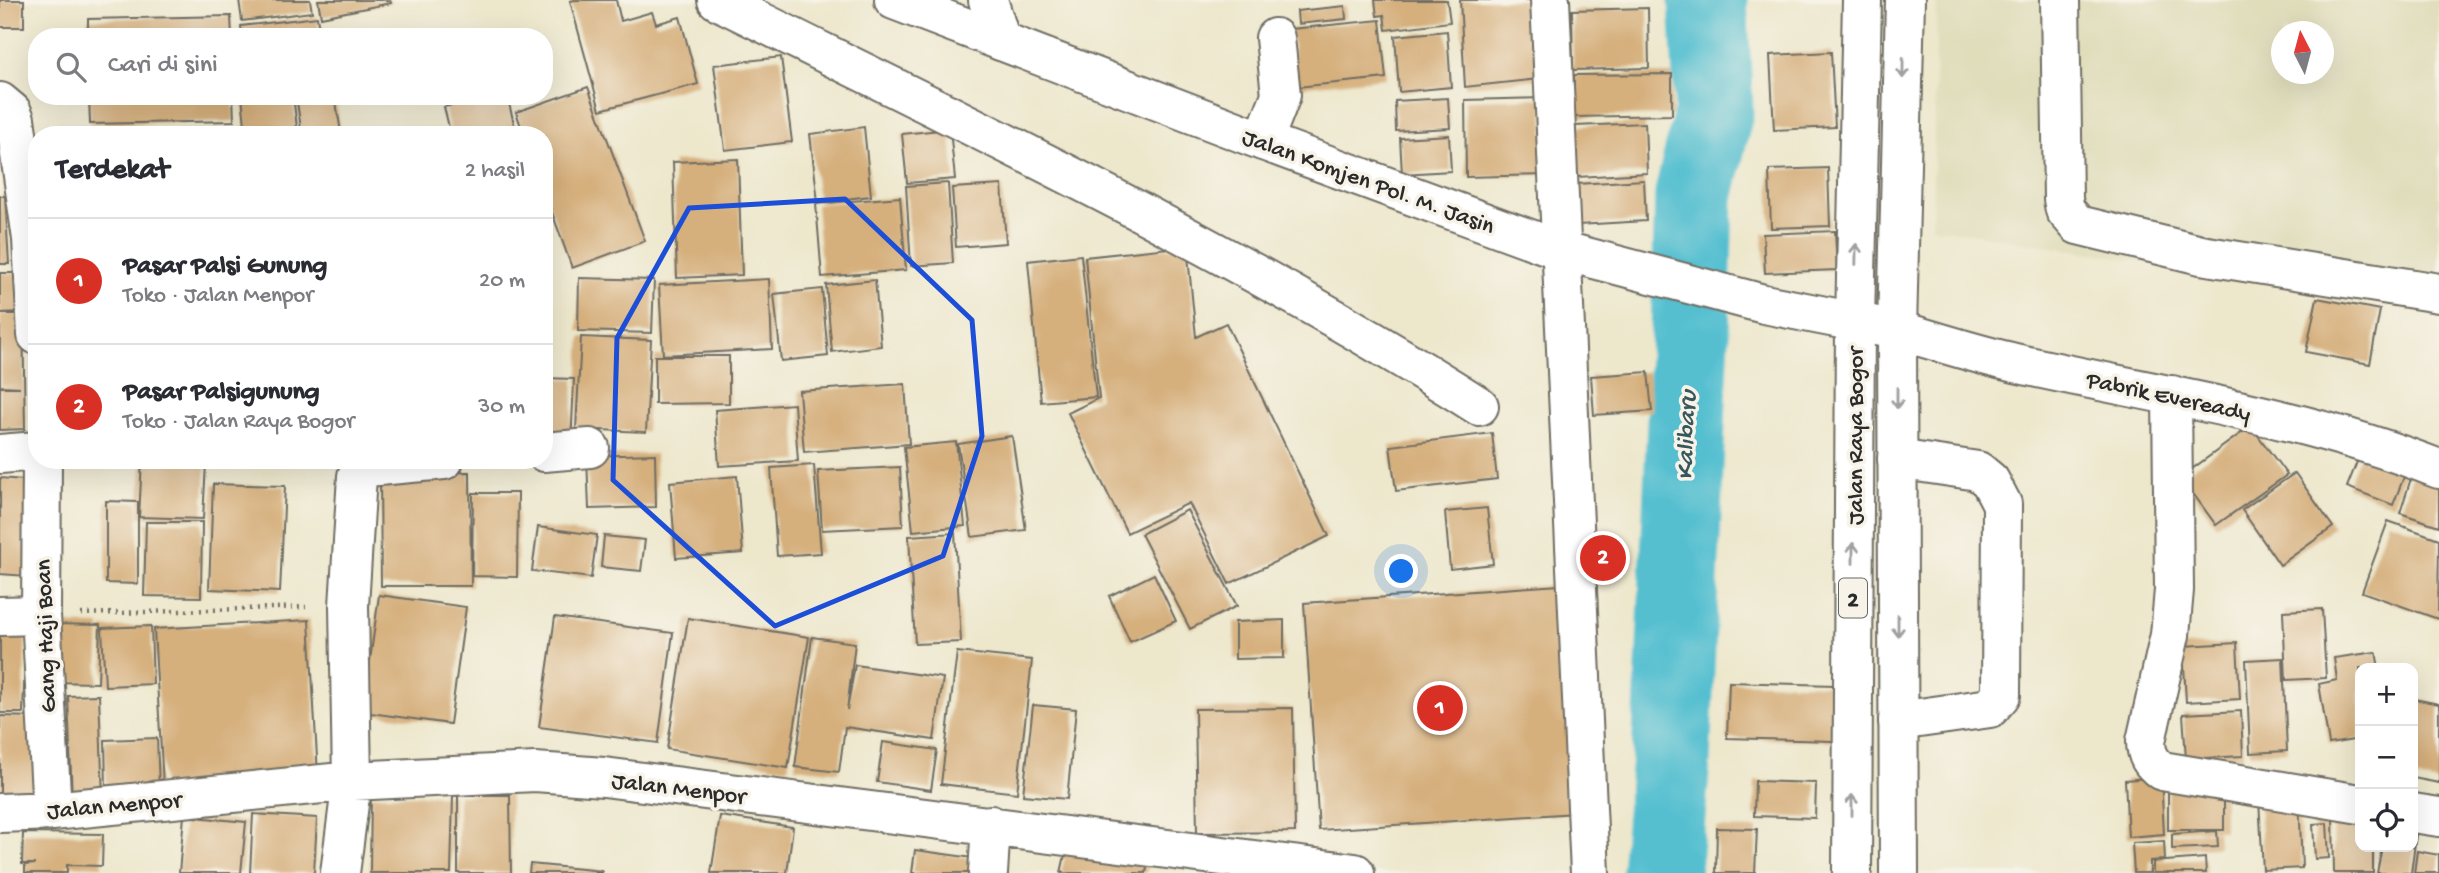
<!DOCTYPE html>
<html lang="id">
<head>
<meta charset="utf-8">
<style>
	:root { --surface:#fff; --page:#f7f7f7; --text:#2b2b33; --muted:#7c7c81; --line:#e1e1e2; --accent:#d93025 }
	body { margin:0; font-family:"Gochi Hand",sans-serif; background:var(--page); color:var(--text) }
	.controls { position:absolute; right:21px; bottom:21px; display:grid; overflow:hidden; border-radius:14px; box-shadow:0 7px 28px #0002 }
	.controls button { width:63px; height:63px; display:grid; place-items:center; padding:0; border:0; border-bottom:2px solid var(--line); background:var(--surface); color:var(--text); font:35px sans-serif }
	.compass { position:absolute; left:2271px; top:21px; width:63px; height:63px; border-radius:50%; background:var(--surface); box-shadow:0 7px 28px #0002; rotate:354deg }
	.you { position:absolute; left:1402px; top:572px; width:24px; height:24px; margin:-18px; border:5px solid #fff; border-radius:50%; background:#1a73e8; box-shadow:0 0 0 10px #1a73e833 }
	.badge { display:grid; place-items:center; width:46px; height:46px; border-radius:50%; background:var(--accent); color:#fff; font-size:23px; font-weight:700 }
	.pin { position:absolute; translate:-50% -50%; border:4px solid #fff; box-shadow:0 2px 7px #0006 }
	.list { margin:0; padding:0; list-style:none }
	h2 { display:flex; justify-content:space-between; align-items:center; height:91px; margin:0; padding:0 28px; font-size:30px }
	h2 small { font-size:23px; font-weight:400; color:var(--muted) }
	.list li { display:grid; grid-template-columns:46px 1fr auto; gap:21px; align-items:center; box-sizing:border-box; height:126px; padding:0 28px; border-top:2px solid var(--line) }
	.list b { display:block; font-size:26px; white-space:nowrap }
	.list p { margin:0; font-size:23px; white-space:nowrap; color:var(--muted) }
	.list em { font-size:23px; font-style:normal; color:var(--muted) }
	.icon { flex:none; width:38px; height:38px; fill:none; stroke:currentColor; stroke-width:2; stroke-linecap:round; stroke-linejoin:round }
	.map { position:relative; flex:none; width:2439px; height:873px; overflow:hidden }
	.search { position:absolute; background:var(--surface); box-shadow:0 7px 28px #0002; left:28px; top:28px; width:525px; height:77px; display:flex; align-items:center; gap:18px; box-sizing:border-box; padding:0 24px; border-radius:28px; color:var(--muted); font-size:26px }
	.panel { position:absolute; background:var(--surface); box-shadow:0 7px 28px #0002; left:28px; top:126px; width:525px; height:343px; border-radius:28px }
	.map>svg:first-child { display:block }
	.built { fill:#e0ddbb; fill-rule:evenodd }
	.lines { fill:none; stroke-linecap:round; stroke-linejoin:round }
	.river { stroke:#55bfd0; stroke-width:79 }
	.building { fill:#d5af7c }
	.minor-casing { stroke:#6f6d63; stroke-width:42 }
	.major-casing { stroke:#6f6d63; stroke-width:42 }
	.highway-casing { stroke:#6f6d63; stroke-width:42 }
	.path { stroke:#6f6d63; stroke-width:4.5; stroke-dasharray:2 5; stroke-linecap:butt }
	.minor { stroke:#fff; stroke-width:38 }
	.major { stroke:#fff; stroke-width:38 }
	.highway { stroke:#fff; stroke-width:38 }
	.oneway { stroke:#a0a0a0 }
	.marked { fill:none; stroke:#1d4ed8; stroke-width:5; stroke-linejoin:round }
	.labels { text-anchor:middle; stroke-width:7; stroke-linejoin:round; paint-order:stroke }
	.shield { fill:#f7f3e8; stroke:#686764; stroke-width:2 }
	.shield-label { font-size:23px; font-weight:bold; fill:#2b2b2b }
	.street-label { font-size:24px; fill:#2b2b2b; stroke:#f7f3e8 }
	.water-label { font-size:26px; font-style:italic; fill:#38575d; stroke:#f7f3e8 }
</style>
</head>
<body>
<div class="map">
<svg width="2439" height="873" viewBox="0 0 2439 873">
	<rect width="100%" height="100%" fill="#f7f3e8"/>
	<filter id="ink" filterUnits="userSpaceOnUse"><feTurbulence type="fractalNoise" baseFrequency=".0143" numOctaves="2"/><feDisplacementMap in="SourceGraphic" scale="14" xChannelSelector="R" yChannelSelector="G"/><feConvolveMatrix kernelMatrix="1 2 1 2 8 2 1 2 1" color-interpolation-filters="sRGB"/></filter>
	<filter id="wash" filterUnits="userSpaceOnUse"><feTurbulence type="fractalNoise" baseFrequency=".00686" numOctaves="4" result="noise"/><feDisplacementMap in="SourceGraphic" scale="28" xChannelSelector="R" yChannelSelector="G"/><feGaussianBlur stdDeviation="1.57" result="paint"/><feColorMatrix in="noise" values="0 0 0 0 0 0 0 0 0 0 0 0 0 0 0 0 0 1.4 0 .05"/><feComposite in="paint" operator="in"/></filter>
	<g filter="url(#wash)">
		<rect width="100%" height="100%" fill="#ede7cc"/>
		<!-- built -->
		<path class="built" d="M 1937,0 L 2439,0 L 2439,310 L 1932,227 ZM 2282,32 L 2324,32 L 2324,74 L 2282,74 Z"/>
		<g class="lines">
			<!-- river -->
			<path class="river" d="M 1661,873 L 1671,759 L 1690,334 L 1694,195 L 1714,111 L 1708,0"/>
		</g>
		<g id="blocks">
			<!-- building -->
			<path class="building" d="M 0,0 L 24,0 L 24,27 L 0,27 Z
				M 239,0 L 310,0 L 312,12 L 242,21 Z
				M 318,0 L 390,0 L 391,3 L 321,17 Z
				M 575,0 L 616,0 L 621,21 L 652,12 L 656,24 L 680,17 L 698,84 L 600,110 L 570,1 Z
				M 1375,0 L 1447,0 L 1450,22 L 1386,30 L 1384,15 L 1377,16 Z
				M 1460,0 L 1532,0 L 1538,79 L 1465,87 Z
				M 1345,6 L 1346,19 L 1298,24 L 1297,11 Z
				M 1648,8 L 1649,68 L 1573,70 L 1572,10 Z
				M 231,16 L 232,37 L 88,37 L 88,19 Z
				M 317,17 L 320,37 L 242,37 L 241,26 Z
				M 1380,20 L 1386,78 L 1297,87 L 1291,29 Z
				M 1447,31 L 1451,87 L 1399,92 L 1395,36 Z
				M 1831,52 L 1835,127 L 1774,130 L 1770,55 Z
				M 781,57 L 792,142 L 725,150 L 714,65 Z
				M 1672,74 L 1672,115 L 1574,117 L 1574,75 Z
				M 588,87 L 645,241 L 572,268 L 544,190 L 544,135 L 524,135 L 516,112 Z
				M 89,96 L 233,96 L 234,121 L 90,124 Z
				M 242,96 L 293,96 L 298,135 L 246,135 Z
				M 296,96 L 335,96 L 341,132 L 302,135 Z
				M 487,96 L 507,96 L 517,135 L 451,135 L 444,107 Z
				M 1448,98 L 1450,128 L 1396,131 L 1395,101 Z
				M 1543,98 L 1545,175 L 1466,177 L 1465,100 Z
				M 1645,123 L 1647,173 L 1577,177 L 1575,126 Z
				M 864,127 L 871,196 L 818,202 L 810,134 Z
				M 950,129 L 955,179 L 907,183 L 902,134 Z
				M 1449,135 L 1451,171 L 1402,174 L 1400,138 Z
				M 738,159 L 742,275 L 677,278 L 673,162 Z
				M 1828,168 L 1830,226 L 1771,228 L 1769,170 Z
				M 1644,180 L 1646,221 L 1578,225 L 1576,184 Z
				M 948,183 L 953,263 L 911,266 L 906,186 Z
				M 1002,185 L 1006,243 L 956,247 L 952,188 Z
				M 0,196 L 5,196 L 9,264 L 0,264 Z
				M 900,197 L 906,270 L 822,277 L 816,204 Z
				M 1835,231 L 1837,270 L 1765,273 L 1763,234 Z
				M 1187,246 L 1196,337 L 1226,323 L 1329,536 L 1229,584 L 1189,503 L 1127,533 L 1068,413 L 1099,398 L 1085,257 Z
				M 1081,255 L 1096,397 L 1041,402 L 1028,261 Z
				M 0,273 L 18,273 L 19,312 L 0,313 Z
				M 579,278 L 654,280 L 652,333 L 578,331 Z
				M 769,279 L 772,349 L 663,355 L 659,285 Z
				M 875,280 L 881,346 L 832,352 L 826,285 Z
				M 822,289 L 828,356 L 781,361 L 774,294 Z
				M 2317,298 L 2380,310 L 2370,364 L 2306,352 Z
				M 0,314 L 23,314 L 25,429 L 0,430 L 0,387 L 20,387 L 0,386 Z
				M 581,337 L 651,340 L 646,432 L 576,429 Z
				M 655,356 L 729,356 L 729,403 L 655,404 Z
				M 1648,372 L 1652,411 L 1594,415 L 1591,376 Z
				M 544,378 L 574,379 L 571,447 L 544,445 Z
				M 905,384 L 909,444 L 804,452 L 799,391 Z
				M 794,404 L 798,461 L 719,466 L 715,410 Z
				M 2251,426 L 2287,475 L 2216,525 L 2181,477 Z
				M 1492,433 L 1497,479 L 1396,491 L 1390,446 Z
				M 1012,436 L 1026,530 L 972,537 L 958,444 Z
				M 956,442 L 965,526 L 913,531 L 904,447 Z
				M 655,454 L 656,507 L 589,509 L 587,456 Z
				M 2359,457 L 2405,474 L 2393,505 L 2347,487 Z
				M 142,460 L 206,463 L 203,519 L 139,517 Z
				M 814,465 L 821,553 L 777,556 L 771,468 Z
				M 900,467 L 903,526 L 822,530 L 818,471 Z
				M 2414,469 L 2439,477 L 2439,526 L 2400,513 Z
				M 470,472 L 471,586 L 381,586 L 380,473 Z
				M 2295,473 L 2333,527 L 2280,565 L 2242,510 Z
				M 737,476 L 743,553 L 676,558 L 670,482 Z
				M 0,478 L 34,481 L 28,576 L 0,574 Z
				M 213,484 L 285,486 L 280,592 L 209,589 Z
				M 473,493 L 518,493 L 517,577 L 472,576 Z
				M 106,501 L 138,502 L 138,584 L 106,583 Z
				M 1487,508 L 1493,564 L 1450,569 L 1445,512 Z
				M 1187,510 L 1237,606 L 1190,629 L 1141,534 Z
				M 2388,521 L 2439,539 L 2438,619 L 2362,592 Z
				M 146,522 L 202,522 L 201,597 L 144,596 Z
				M 538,527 L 597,535 L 591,578 L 532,571 Z
				M 955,533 L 961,642 L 915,644 L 909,536 Z
				M 604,536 L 645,540 L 641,571 L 601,567 Z
				M 1154,574 L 1176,621 L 1130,642 L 1109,596 Z
				M 1560,585 L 1575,813 L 1319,830 L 1304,603 Z
				M 379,595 L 466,607 L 450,724 L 363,712 Z
				M 2322,609 L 2326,678 L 2286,680 L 2283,611 Z
				M 555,617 L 673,633 L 658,743 L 539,727 Z
				M 688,618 L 809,637 L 788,768 L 667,749 Z
				M 309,620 L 318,775 L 163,785 L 154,629 Z
				M 1284,620 L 1284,658 L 1235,659 L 1235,622 Z
				M 55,624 L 100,625 L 98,683 L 53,682 Z
				M 151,626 L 153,684 L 105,686 L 102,628 Z
				M 0,629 L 26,630 L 23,713 L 0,713 Z
				M 812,637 L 855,643 L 847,710 L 855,665 L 943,678 L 934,740 L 845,727 L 839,772 L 795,767 Z
				M 2237,643 L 2240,699 L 2186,702 L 2183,646 Z
				M 957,652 L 1032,660 L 1017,793 L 941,784 Z
				M 2376,652 L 2379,668 L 2360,668 L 2360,739 L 2329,744 L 2319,684 L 2337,680 L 2334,658 Z
				M 2283,658 L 2287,751 L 2250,753 L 2246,660 Z
				M 1729,682 L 1835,685 L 1833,741 L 1727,738 Z
				M 99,695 L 103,798 L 72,799 L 68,696 Z
				M 2414,699 L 2439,704 L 2439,783 L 2413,778 Z
				M 1033,705 L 1076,709 L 1067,799 L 1023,795 Z
				M 1293,708 L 1295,832 L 1197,833 L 1195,709 Z
				M 2241,711 L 2243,756 L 2186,759 L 2183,714 Z
				M 0,716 L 35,717 L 33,803 L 0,802 Z
				M 157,738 L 159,788 L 106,790 L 105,740 Z
				M 883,742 L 937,750 L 931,790 L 877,782 Z
				M 2161,777 L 2164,834 L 2128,837 L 2125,780 Z
				M 1755,781 L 1816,783 L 1815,818 L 1754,816 Z
				M 2168,788 L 2224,788 L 2224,830 L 2168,830 Z
				M 371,795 L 453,795 L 451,873 L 370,873 Z
				M 458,795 L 510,795 L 511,873 L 458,873 Z
				M 2299,798 L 2302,868 L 2263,870 L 2259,800 Z
				M 2360,813 L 2360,847 L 2373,847 L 2373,873 L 2334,873 L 2333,814 Z
				M 253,814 L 317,818 L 314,873 L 250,873 Z
				M 184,816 L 246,822 L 241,873 L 179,873 Z
				M 720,816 L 793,827 L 787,873 L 711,873 Z
				M 2327,823 L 2329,858 L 2315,859 L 2313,824 Z
				M 2413,827 L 2417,828 L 2411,873 L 2377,873 L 2382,847 L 2413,847 Z
				M 1717,828 L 1757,829 L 1755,873 L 1716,873 Z
				M 2217,831 L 2218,847 L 2172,849 L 2172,834 Z
				M 23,833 L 103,834 L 102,866 L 67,865 L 67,873 L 25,873 L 25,865 L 35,864 L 22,864 Z
				M 2164,841 L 2165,860 L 2150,861 L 2150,873 L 2134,873 L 2132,843 Z
				M 1067,846 L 1148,864 L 1146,873 L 1061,873 Z
				M 915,850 L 981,859 L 979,873 L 912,873 Z
				M 2417,851 L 2439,855 L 2439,873 L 2414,873 Z
				M 2205,858 L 2206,873 L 2153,873 L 2153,862 Z
				M 530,864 L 602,871 L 602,873 L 529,873 Z"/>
		</g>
	</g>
	<g filter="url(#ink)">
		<use href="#blocks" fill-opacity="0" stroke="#6f6d63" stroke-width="2"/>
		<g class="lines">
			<defs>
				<path id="minor" d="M 717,0 C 975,128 1236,251 1479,406
					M 988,0 L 1001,41
					M 1550,0 L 1590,873
					M 2060,0 L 2063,199 L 2065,210 L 2078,225 L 2201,255 L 2439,293
					M 0,102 L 12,112 L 15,119 L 32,239 L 37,335
					M 1263,141 L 1281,95 L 1275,38
					M 1897,330 C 1936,341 1975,354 2015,363 C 2157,395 2303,415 2439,469
					M 2172,395 L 2174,590 L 2170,635 L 2146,741 C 2146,755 2151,763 2162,771 L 2360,804
					M 544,452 L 590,448
					M 0,454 L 37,451
					M 1897,459 L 1978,471 L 1990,481 L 2002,504 L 2001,695 L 1990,708 L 1898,721
					M 42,460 L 41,615 L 52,811
					M 0,616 L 41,615
					M 0,813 L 52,811 L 352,781 L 535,772 L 604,777 L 1355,873
					M 2413,813 L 2439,817
					M 340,873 L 352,781 L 349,606 L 357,476 L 360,470 L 367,467 L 444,460
					M 988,873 L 991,825"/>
				<path id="major" d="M 894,0 L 1263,141 L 1560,250 L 1764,304 L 1897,330"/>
				<path id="highway" d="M 1852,873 L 1855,323 L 1862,0
					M 1899,873 L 1897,330 L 1905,0"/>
			</defs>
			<!-- minor casing -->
			<use href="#minor" class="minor-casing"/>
			<!-- major casing -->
			<use href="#major" class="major-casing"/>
			<!-- highway casing -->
			<use href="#highway" class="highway-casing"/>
			<!-- path -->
			<path class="path" d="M 81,614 L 306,607"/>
			<!-- minor -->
			<use href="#minor" class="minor"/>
			<!-- major -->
			<use href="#major" class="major"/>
			<!-- highway -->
			<use href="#highway" class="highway"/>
		</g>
		<!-- one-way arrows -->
		<defs><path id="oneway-shaft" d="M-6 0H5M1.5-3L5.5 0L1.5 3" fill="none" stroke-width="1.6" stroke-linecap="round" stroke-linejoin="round" transform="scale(1.75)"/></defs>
		<g class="oneway">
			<use href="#oneway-shaft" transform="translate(1903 68) rotate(91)"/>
			<use href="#oneway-shaft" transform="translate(1856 254) rotate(-89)"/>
			<use href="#oneway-shaft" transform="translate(1897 398) rotate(90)"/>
			<use href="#oneway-shaft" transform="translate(1853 553) rotate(-90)"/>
			<use href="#oneway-shaft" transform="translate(1898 626) rotate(90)"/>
			<use href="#oneway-shaft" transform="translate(1852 805) rotate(-90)"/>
		</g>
	</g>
	<!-- marked area -->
	<path class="marked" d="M 845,199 L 972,320 L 982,436 L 943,556 L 775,626 L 613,480 L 617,338 L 689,208 Z"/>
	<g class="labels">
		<!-- shield labels -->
		<rect class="shield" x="1839" y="578.5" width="28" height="39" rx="5"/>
		<g class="shield-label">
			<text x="1853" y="606">2</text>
		</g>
		<!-- street labels -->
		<g class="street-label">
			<text transform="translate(1369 180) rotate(20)" y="8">Jalan Komjen Pol. M. Jasin</text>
			<text transform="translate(2169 395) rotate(12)" y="8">Pabrik Eveready</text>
			<text transform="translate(1854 436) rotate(-90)" y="8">Jalan Raya Bogor</text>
			<text transform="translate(44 636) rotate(-92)" y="8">Gang Haji Boan</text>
			<text transform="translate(679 787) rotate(7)" y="8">Jalan Menpor</text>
			<text transform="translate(114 804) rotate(-5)" y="8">Jalan Menpor</text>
		</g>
		<!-- water labels -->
		<g class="water-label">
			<text transform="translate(1684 435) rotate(-88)" y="9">Kalibaru</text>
		</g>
	</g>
</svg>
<div class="controls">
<button>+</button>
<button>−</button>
<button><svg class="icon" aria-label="locate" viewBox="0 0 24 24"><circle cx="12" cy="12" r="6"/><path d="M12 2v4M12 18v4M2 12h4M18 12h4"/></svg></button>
</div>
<svg class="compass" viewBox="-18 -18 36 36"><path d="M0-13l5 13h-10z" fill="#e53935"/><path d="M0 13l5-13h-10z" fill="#7c7c81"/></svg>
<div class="you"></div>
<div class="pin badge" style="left:1440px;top:708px">1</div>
<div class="pin badge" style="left:1603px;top:558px">2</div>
<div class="search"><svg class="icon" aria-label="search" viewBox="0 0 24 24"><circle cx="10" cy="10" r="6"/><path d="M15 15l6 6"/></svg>Cari di sini</div>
<section class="panel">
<h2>Terdekat<small>2 hasil</small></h2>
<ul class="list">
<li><span class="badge">1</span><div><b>Pasar Palsi Gunung</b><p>Toko · Jalan Menpor</p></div><em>20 m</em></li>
<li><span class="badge">2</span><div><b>Pasar Palsigunung</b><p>Toko · Jalan Raya Bogor</p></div><em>30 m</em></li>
</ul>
</section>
</div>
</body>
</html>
